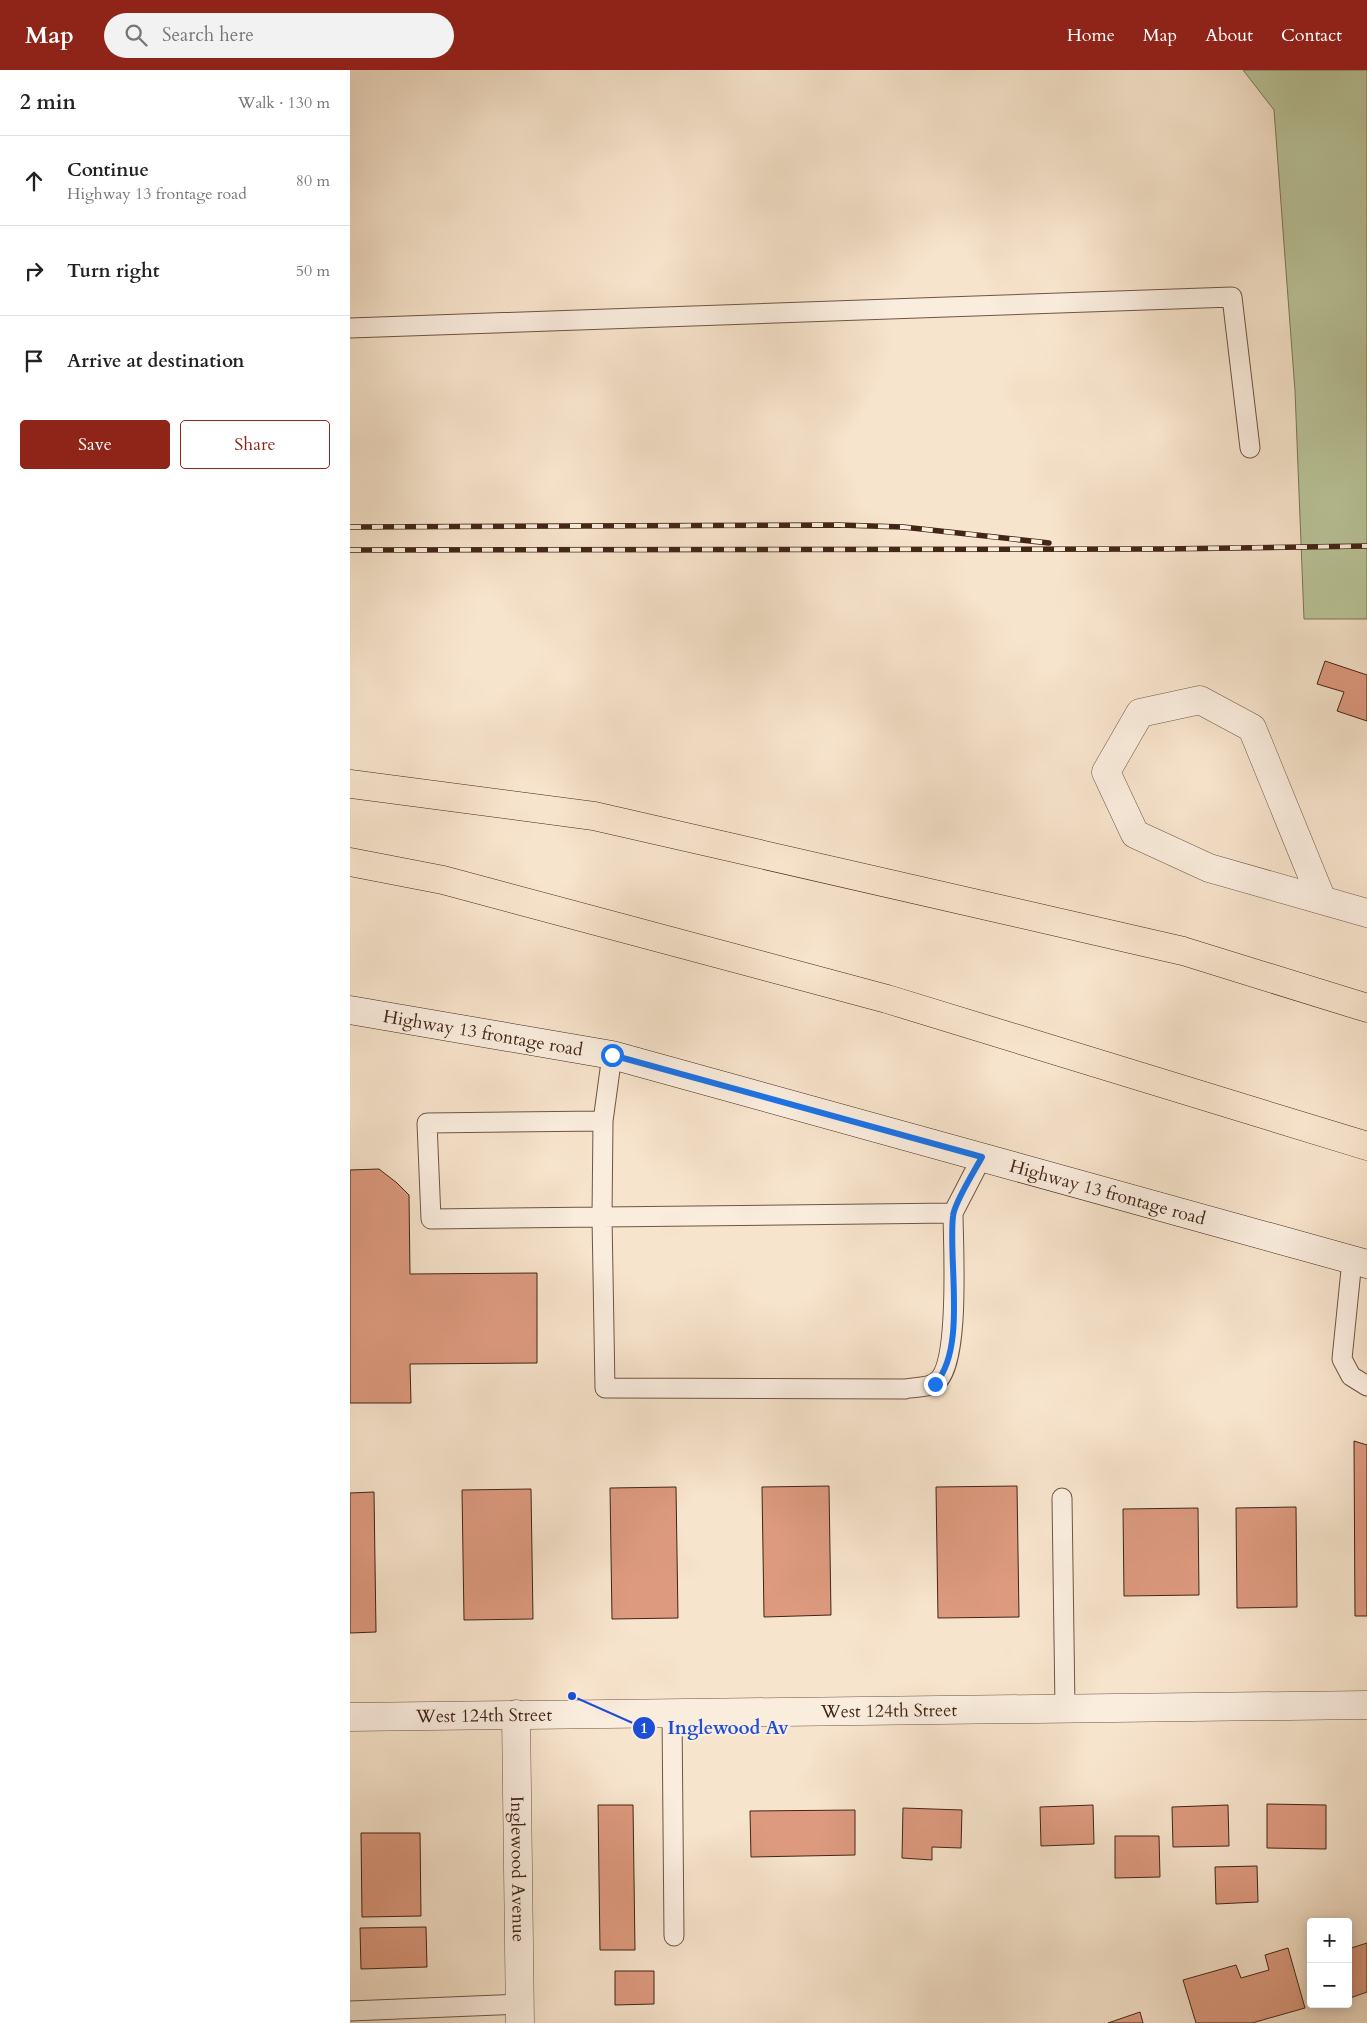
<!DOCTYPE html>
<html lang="en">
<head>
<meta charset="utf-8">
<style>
	:root { --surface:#fff; --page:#f2f2f2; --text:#222; --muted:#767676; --line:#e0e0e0; --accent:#8f2418 }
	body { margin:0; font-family:Cardo,serif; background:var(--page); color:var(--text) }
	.controls { position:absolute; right:15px; bottom:15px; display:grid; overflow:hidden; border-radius:5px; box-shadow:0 2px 12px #0003 }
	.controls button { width:45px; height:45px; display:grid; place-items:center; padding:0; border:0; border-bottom:1px solid var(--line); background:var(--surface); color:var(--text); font:25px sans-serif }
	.stop { position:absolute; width:15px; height:15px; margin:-11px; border:4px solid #1a73e8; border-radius:50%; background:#fff }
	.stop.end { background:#1a73e8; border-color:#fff; box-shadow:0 1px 5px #0008 }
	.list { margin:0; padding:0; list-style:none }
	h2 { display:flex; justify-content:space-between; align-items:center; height:65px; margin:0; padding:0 20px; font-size:21px }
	h2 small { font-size:16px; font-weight:400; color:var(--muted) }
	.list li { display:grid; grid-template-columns:32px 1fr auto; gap:15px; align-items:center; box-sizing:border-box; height:90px; padding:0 20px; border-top:1px solid var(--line) }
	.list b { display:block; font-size:19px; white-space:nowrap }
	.list p { margin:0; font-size:16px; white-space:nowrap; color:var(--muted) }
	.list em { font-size:16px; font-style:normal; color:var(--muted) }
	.actions { display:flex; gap:10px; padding:15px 20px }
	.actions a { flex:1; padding:11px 0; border:1px solid var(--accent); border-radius:5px; text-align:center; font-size:18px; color:var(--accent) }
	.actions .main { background:var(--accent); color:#fff }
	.icon { flex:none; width:28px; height:28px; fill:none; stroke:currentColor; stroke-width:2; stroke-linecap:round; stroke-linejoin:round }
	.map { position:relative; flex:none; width:1017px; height:1953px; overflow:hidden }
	header { display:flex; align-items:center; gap:30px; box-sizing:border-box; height:70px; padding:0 25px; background:var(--accent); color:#fff }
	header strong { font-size:24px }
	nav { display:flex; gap:28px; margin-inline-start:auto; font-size:18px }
	.search { width:350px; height:45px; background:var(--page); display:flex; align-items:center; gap:12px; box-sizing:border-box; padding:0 18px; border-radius:28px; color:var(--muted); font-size:19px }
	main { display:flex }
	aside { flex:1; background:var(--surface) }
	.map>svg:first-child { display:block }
	.green { fill:#b9c59a; stroke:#7e7558 }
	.building { fill:#dd9a7f; stroke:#432515 }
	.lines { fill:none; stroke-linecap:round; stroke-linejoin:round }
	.lane-casing { stroke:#705543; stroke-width:21 }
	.street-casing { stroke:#705543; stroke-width:29 }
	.secondary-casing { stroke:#432515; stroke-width:29 }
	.highway-casing { stroke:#432515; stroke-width:29 }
	.lane { stroke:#faedde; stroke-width:19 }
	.street { stroke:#faedde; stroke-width:28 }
	.secondary { stroke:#faedde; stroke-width:28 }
	.highway { stroke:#f7e4cc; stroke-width:28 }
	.rail-casing { stroke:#432515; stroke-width:5.5 }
	.rail { stroke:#faedde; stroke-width:4; stroke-dasharray:11; stroke-linecap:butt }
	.route { stroke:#1a73e8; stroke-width:6 }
	.labels { text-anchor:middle; stroke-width:4.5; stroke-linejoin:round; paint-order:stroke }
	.street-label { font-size:18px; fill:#432515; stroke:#faedde }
	.leader { fill:none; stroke:#1d4ed8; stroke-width:2 }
	.callout-dot { fill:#1d4ed8; stroke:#faedde; stroke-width:2 }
	.mark-label { font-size:15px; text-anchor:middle; font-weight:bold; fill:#fff }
	.callout-label { font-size:19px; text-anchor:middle; font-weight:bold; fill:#1d4ed8; stroke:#faedde; stroke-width:4.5; stroke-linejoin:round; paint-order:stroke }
</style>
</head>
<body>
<header>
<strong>Map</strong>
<div class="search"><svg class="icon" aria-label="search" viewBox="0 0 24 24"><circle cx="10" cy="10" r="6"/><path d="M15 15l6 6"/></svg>Search here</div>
<nav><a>Home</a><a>Map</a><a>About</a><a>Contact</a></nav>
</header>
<main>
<aside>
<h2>2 min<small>Walk · 130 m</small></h2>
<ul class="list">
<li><svg class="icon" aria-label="ahead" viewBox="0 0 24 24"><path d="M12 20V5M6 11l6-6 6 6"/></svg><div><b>Continue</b><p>Highway 13 frontage road</p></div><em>80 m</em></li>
<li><svg class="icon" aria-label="right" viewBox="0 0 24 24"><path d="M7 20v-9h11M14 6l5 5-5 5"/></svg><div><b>Turn right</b></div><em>50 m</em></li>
<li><svg class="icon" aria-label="arrive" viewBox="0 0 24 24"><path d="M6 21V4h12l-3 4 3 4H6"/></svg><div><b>Arrive at destination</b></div></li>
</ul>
<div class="actions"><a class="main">Save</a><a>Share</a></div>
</aside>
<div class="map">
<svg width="1017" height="1953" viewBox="0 0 1017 1953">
	<rect width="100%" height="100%" fill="#f7e4cc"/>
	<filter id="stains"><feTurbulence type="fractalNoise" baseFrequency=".004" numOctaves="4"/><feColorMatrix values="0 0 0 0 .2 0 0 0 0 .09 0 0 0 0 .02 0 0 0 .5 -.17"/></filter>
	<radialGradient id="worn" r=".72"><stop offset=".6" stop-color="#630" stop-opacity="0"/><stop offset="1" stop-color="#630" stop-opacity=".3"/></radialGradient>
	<!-- green -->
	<path class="green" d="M 893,0 L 1017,0 L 1017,549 L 954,549 L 945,321 L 924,40 Z"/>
	<!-- building -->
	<path class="building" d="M 975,591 L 1017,605 L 1017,651 L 987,641 L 994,622 L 967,614 Z
		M 29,1099 L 47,1113 L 59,1125 L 60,1204 L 187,1203 L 187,1293 L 60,1294 L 61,1333 L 0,1333 L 0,1100 Z
		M 1004,1371 L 1017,1375 L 1017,1546 L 1005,1546 Z
		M 479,1416 L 481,1545 L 414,1547 L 412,1417 Z
		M 667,1416 L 669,1547 L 588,1548 L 586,1417 Z
		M 326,1417 L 328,1548 L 262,1549 L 260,1418 Z
		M 181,1419 L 183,1549 L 114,1550 L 112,1420 Z
		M 24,1422 L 26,1562 L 0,1563 L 0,1423 Z
		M 946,1437 L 947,1537 L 887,1538 L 886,1438 Z
		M 848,1438 L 849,1525 L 774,1526 L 773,1439 Z
		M 917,1734 L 976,1735 L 976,1779 L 917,1778 Z
		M 248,1735 L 283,1735 L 285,1880 L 250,1880 Z
		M 743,1735 L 744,1774 L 691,1776 L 690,1737 Z
		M 878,1735 L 879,1776 L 823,1777 L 822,1737 Z
		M 553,1738 L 612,1740 L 611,1778 L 582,1777 L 582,1790 L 552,1788 Z
		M 505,1740 L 505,1785 L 401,1787 L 400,1741 Z
		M 11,1763 L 70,1763 L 71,1846 L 12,1847 Z
		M 765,1766 L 809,1766 L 810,1807 L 765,1808 Z
		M 907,1796 L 908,1832 L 866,1834 L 865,1797 Z
		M 76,1857 L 77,1897 L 11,1899 L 10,1858 Z
		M 1017,1873 L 1017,1922 L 1000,1928 L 998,1879 Z
		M 938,1878 L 955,1938 L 902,1953 L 846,1953 L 833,1910 L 886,1895 L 891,1908 L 919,1900 L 915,1885 Z
		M 265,1901 L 304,1901 L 304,1934 L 265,1935 Z
		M 790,1942 L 793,1953 L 758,1953 Z"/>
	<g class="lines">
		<defs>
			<path id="lane" d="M 0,258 L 882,227 L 900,378
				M 253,1051 L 77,1053 L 81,1149 L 252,1147 L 253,1051 L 262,985
				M 603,1143 C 603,1175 611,1297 585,1313 C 578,1318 563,1317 555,1319 L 255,1318 L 252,1147 L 603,1143 L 632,1087
				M 1002,1190 L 992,1289 L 1001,1306 L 1017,1316
				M 712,1428 L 715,1638
				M 322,1643 L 324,1866
				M 0,1941 L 171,1934"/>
			<g id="street">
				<path d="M 972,830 L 902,658 L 850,630 L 790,643 L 756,702 L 785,764 L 859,798 L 1017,843"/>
				<path id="s1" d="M 166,1644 L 170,1953"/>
				<path id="s2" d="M 0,1647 L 1017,1635"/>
			</g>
			<g id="secondary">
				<path id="s3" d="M 0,940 L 262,985 L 1017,1194"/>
			</g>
			<path id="highway" d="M 0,714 L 244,746 L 833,881 L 1017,938
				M 0,792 L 93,810 L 537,929 L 1017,1076"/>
		</defs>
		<!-- lane casing -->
		<use href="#lane" class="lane-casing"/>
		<!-- street casing -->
		<use href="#street" class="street-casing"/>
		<!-- secondary casing -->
		<use href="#secondary" class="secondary-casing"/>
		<!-- highway casing -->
		<use href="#highway" class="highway-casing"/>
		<!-- lane -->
		<use href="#lane" class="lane"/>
		<!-- street -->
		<use href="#street" class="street"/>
		<!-- secondary -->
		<use href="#secondary" class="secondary"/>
		<!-- highway -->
		<use href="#highway" class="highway"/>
		<defs>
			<path id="rail" d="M 0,457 L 489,455 L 553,457 L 699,473
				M 0,480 L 812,479 L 1017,476"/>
		</defs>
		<!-- rail casing -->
		<use href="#rail" class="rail-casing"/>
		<!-- rail -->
		<use href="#rail" class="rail"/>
	</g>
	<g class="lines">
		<!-- route -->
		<path class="route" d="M 262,985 L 632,1087 C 625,1100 604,1133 603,1146 C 598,1192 617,1279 585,1314"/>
	</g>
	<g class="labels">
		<!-- street labels -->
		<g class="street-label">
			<text dy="6" stroke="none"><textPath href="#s3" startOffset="135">Highway 13 frontage road</textPath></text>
			<text dy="6" stroke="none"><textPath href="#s3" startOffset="780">Highway 13 frontage road</textPath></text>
			<text dy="6" stroke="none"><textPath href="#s2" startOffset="539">West 124th Street</textPath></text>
			<text dy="6" stroke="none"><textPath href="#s2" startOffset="134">West 124th Street</textPath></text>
			<text dy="6" stroke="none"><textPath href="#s1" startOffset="155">Inglewood Avenue</textPath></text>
		</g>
	</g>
	<!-- callouts -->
	<path class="leader" d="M222 1626L294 1658"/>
	<g class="callout-dot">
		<circle cx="222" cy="1626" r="5"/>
		<circle cx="294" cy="1658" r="12"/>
	</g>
	<g class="mark-label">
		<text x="294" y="1663">1</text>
	</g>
	<g class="callout-label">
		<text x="378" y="1664">Inglewood Av</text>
	</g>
	<rect width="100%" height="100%" filter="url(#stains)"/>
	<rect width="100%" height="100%" fill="url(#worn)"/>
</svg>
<div class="controls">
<button>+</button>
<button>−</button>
</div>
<div class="stop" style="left:262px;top:985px"></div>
<div class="stop end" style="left:585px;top:1314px"></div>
</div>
</main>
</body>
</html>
